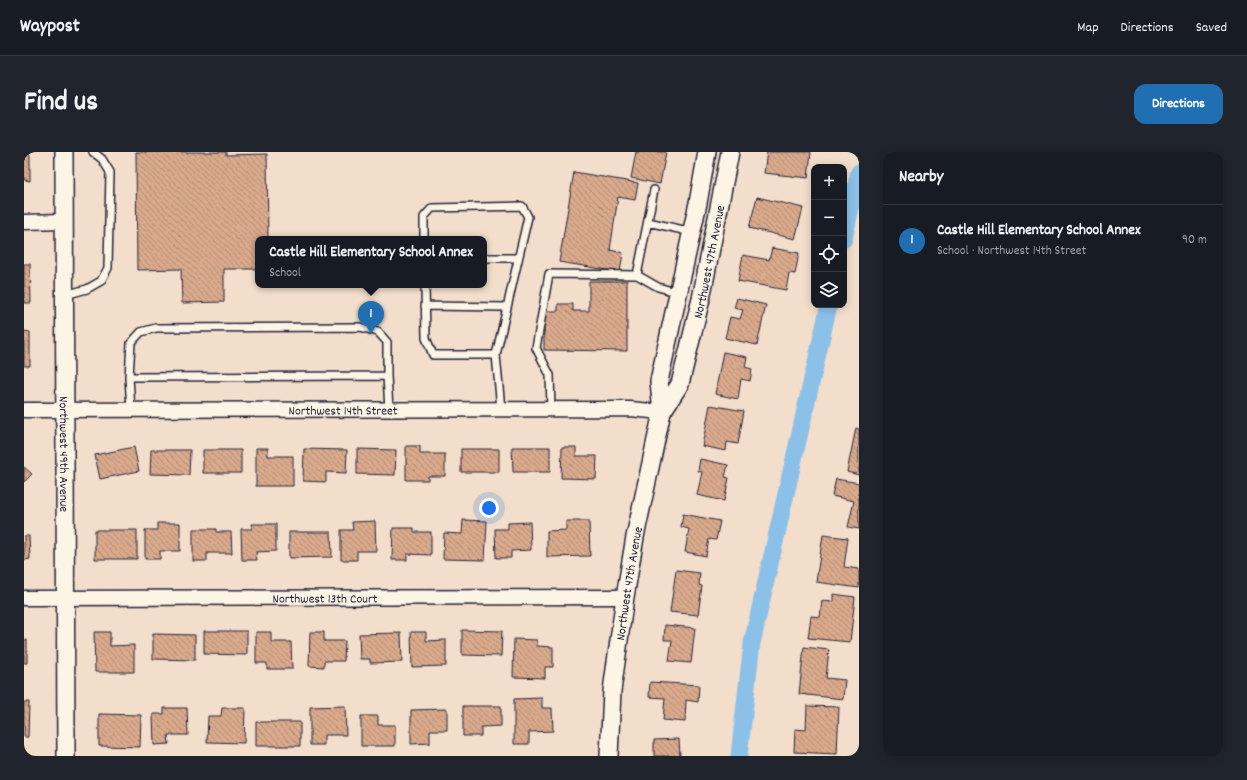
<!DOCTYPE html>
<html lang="en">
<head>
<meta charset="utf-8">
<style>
	:root { --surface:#171b24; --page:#20242c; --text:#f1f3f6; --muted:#9ea1a6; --line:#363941; --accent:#1f6fb2 }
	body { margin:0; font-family:Dekko,sans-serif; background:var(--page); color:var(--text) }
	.controls { position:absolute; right:12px; top:12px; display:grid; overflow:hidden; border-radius:8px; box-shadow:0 2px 10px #0003 }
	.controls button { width:36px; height:36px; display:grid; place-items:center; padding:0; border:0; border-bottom:1px solid var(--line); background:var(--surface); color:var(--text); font:20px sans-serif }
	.you { position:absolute; left:465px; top:356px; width:14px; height:14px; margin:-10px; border:3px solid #fff; border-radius:50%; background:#1a73e8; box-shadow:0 0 0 6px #1a73e833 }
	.badge { display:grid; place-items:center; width:26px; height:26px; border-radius:50%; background:var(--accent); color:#fff; font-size:13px; font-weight:700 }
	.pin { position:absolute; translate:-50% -33px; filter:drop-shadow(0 1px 2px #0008) }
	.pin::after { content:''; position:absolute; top:21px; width:14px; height:12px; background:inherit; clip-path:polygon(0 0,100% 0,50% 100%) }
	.popup { position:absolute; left:231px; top:84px; width:232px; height:52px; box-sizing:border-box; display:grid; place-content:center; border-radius:8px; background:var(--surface); filter:drop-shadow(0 1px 3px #0005); font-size:13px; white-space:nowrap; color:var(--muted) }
	.popup b { font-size:15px; color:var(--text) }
	.popup::after { content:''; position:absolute; left:50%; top:100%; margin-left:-8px; border:8px solid transparent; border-top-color:var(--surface) }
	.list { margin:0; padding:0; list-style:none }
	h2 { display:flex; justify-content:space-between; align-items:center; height:52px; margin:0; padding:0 16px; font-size:17px }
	h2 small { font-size:13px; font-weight:400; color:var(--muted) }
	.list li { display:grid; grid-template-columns:26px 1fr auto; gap:12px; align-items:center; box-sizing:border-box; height:72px; padding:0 16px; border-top:1px solid var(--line) }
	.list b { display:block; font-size:15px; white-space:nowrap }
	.list p { margin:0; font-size:13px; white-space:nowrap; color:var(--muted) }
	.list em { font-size:13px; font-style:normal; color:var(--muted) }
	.icon { flex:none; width:22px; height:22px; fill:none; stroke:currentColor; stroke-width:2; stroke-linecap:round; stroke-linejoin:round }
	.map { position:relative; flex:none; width:835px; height:604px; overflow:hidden; border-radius:12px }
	header { display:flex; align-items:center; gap:24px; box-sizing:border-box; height:56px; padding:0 20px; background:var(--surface); border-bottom:1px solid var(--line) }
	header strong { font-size:19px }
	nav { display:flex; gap:22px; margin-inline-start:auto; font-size:14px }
	.intro { display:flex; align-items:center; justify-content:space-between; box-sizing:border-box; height:96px; padding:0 24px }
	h1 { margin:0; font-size:28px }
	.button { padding:10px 18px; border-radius:12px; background:var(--accent); color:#fff; font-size:14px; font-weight:700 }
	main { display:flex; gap:24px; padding:0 24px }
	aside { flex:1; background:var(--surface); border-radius:12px; box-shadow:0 2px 10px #0003 }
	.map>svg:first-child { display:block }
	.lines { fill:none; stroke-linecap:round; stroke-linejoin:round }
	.canal { stroke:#8bc1e9; stroke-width:17 }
	.building { fill:url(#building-back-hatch); stroke:#22223b }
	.service-casing { stroke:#22223b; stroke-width:10 }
	.minor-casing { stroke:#22223b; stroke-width:17 }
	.tertiary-casing { stroke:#22223b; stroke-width:20 }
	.service { stroke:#fcf5e5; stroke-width:7 }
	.minor { stroke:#fcf5e5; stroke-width:14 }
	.tertiary { stroke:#fcf5e5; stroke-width:17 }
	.labels { text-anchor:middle; stroke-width:3; stroke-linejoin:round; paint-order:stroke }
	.street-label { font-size:13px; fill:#22223b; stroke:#fcf5e5 }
</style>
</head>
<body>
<header>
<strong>Waypost</strong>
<nav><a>Map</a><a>Directions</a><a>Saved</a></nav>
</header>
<div class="intro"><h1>Find us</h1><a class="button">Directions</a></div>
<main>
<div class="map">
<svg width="835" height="604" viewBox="0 0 835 604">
	<defs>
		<pattern id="building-back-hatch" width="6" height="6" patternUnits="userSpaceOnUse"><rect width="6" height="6" fill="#daaa8c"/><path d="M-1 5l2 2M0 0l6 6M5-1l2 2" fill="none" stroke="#b08a74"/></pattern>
	</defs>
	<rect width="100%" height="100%" fill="#f2deca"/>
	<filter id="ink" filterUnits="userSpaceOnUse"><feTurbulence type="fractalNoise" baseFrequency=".025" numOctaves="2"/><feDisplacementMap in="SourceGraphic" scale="8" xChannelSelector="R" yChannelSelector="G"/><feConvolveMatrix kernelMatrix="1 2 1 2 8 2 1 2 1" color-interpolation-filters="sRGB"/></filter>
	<g filter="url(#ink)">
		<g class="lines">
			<!-- canal -->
			<path class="canal" d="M 820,87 L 835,20
				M 715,604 L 728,491 L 805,153"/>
		</g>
		<!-- building -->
		<path class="building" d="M 112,0 L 202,0 L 202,3 L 243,2 L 244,87 L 234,87 L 234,117 L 200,117 L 200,150 L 158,151 L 157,117 L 113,118 Z
			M 612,0 L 642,0 L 636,32 L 607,26 Z
			M 743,0 L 787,0 L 784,26 L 740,21 Z
			M 0,2 L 6,3 L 6,29 L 0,28 Z
			M 550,20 L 614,31 L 611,48 L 594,45 L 586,98 L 599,101 L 596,120 L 535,110 Z
			M 733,45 L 779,56 L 771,87 L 725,76 Z
			M 748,96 L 775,101 L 771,122 L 765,121 L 762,138 L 714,129 L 719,103 L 745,108 Z
			M 0,112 L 6,112 L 7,151 L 0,151 Z
			M 565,129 L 603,129 L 603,199 L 520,198 L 520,159 L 534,159 L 534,152 L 549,152 L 549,159 L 565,159 Z
			M 713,146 L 742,153 L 733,193 L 701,186 L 706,165 L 716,167 L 719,158 L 710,156 Z
			M 0,179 L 6,180 L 6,214 L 0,214 Z
			M 699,200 L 723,205 L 721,215 L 728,217 L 726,229 L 717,227 L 714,247 L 691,242 Z
			M 686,253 L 720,259 L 714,292 L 703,290 L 702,299 L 678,294 Z
			M 832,276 L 835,277 L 835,323 L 823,320 Z
			M 382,294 L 396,294 L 396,302 L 421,302 L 421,324 L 404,324 L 404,328 L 382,328 Z
			M 110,295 L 115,319 L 76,327 L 71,303 Z
			M 488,295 L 526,295 L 526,320 L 489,320 Z
			M 538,295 L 552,295 L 552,304 L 573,304 L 572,327 L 537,326 Z
			M 232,296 L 244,296 L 244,304 L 269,304 L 269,334 L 232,334 Z
			M 280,297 L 323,298 L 322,321 L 302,320 L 302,330 L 279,329 Z
			M 333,297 L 372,298 L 371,323 L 333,322 Z
			M 437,297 L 475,297 L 475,320 L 437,320 Z
			M 127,298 L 166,298 L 165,323 L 126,322 Z
			M 179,298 L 217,298 L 217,321 L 179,321 Z
			M 676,307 L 704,313 L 701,325 L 705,326 L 700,349 L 673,343 L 678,320 L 674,319 Z
			M 0,315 L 8,322 L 0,330 Z
			M 812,327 L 835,331 L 835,377 L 824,375 L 830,349 L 808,344 Z
			M 659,362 L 696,369 L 692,388 L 685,387 L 682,404 L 661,400 L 665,377 L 657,375 Z
			M 439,368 L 463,369 L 461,408 L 419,407 L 420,381 L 438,382 Z
			M 351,369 L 352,399 L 333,399 L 333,408 L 317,408 L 317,378 L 329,378 L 328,370 Z
			M 542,369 L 565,369 L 566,404 L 523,405 L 523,379 L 542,378 Z
			M 506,370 L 507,398 L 487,399 L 487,406 L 472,406 L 471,377 L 484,377 L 484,371 Z
			M 133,371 L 156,371 L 156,399 L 136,399 L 136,407 L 121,407 L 121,378 L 133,378 Z
			M 228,372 L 252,372 L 252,399 L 232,400 L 233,408 L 218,408 L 217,377 L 228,377 Z
			M 369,376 L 390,376 L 390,380 L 407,380 L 407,403 L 383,402 L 383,408 L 368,408 Z
			M 169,377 L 192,377 L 192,380 L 207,380 L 208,401 L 183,401 L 183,409 L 169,409 Z
			M 71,378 L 113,378 L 113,407 L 71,407 Z
			M 265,380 L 307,380 L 308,405 L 265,406 Z
			M 799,383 L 824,386 L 820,415 L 835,417 L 835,436 L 792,430 Z
			M 0,384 L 5,384 L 6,407 L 0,408 Z
			M 652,418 L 676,421 L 675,433 L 678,434 L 674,463 L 646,460 Z
			M 809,442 L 831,445 L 826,490 L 784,486 L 787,464 L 796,465 L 798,449 L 809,450 Z
			M 641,473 L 671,476 L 667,511 L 645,509 L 648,488 L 640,488 Z
			M 438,478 L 478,479 L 477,504 L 438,503 Z
			M 180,479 L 223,479 L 223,503 L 180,502 Z
			M 70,480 L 86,480 L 86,494 L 110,493 L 110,520 L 71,520 Z
			M 232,480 L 247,480 L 247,490 L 267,490 L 268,517 L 243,517 L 243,511 L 232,511 Z
			M 286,480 L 300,480 L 300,489 L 321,489 L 320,509 L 300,509 L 300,515 L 285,514 Z
			M 387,480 L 402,480 L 402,489 L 422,488 L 422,514 L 388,515 Z
			M 377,481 L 378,510 L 346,511 L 346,507 L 336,507 L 335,482 Z
			M 129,482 L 171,483 L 171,508 L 129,507 Z
			M 490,487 L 513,488 L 513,494 L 529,495 L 529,515 L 521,515 L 521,526 L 489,525 Z
			M 0,488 L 3,488 L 3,511 L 0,511 Z
			M 780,495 L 805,498 L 802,526 L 821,528 L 819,547 L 775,542 Z
			M 626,530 L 675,533 L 674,550 L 662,548 L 661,570 L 639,568 L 641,546 L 625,545 Z
			M 518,546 L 518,556 L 528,556 L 529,579 L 505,580 L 505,592 L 490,592 L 490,547 Z
			M 0,550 L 5,550 L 4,585 L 0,585 Z
			M 321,554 L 322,583 L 300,583 L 300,593 L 286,593 L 286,555 Z
			M 439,554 L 477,554 L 477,574 L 457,575 L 457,584 L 439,584 Z
			M 783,554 L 815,555 L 813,602 L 770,600 L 771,577 L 782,578 Z
			M 140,556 L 163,556 L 164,583 L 144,583 L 145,592 L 130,593 L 129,562 L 140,562 Z
			M 198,556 L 221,556 L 220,591 L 183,590 L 184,564 L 197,564 Z
			M 423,557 L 423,578 L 406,578 L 406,591 L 387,592 L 387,558 Z
			M 75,562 L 117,563 L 116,595 L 75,594 Z
			M 337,564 L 354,564 L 354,573 L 371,573 L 371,594 L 337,594 Z
			M 232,570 L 276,570 L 276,594 L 232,594 Z
			M 655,587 L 656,604 L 630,604 L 630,588 Z"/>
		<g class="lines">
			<defs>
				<path id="service" d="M 624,70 L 668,80
					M 400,87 L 400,65 L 408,56 L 498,54 L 504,65 L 472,203 L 477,257
					M 460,106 L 494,106
					M 613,123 L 634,135 L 655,141
					M 401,133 L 402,186 L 409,203 L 472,203
					M 41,143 L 63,137 L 77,129 L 84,116 L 86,20 L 78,7 L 69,0
					M 401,154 L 483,155
					M 363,224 L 365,257
					M 105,225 L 363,224 L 363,190 L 354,180 L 336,175 L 132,176 L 117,180 L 107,191 L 105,225 L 107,258
					M 527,257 L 526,223 L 512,196 L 525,122 L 613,123 L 630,38"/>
				<g id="minor">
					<path d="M 0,70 L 40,69"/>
					<path id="s1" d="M 0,258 L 606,257 L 638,260"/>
					<path id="s2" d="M 0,446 L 601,445"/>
				</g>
				<g id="tertiary">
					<path id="s3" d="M 40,0 L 42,604"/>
					<path id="s4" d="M 638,260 L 656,232 L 677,147 L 706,0"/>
					<path id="s5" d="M 585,604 L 588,539 L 601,445 L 611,385 L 638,260 L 635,229 L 674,51 L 683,0"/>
				</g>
			</defs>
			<!-- service casing -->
			<use href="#service" class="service-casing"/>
			<!-- minor casing -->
			<use href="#minor" class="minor-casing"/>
			<!-- tertiary casing -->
			<use href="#tertiary" class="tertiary-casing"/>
			<!-- service -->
			<use href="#service" class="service"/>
			<!-- minor -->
			<use href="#minor" class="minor"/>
			<!-- tertiary -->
			<use href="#tertiary" class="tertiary"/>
		</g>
	</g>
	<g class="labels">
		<!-- street labels -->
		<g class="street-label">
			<text dy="5" stroke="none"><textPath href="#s4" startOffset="159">Northwest 47th Avenue</textPath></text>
			<text dy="5" stroke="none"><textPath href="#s1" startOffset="319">Northwest 14th Street</textPath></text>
			<text dy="5" stroke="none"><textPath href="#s3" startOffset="302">Northwest 49th Avenue</textPath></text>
			<text dy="5" stroke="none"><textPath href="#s5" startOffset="174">Northwest 47th Avenue</textPath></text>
			<text dy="5" stroke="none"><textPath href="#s2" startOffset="301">Northwest 13th Court</textPath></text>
		</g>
	</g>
</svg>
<div class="controls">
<button>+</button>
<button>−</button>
<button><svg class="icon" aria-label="locate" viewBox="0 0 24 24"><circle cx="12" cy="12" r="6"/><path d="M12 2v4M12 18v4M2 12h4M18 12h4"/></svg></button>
<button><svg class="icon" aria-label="layers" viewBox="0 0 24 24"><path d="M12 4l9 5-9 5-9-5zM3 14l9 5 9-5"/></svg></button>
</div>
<div class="you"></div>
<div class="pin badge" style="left:347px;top:182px">1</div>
<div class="popup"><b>Castle Hill Elementary School Annex</b>School</div>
</div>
<aside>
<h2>Nearby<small></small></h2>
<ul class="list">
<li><span class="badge">1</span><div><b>Castle Hill Elementary School Annex</b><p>School · Northwest 14th Street</p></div><em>90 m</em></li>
</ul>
</aside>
</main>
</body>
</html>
